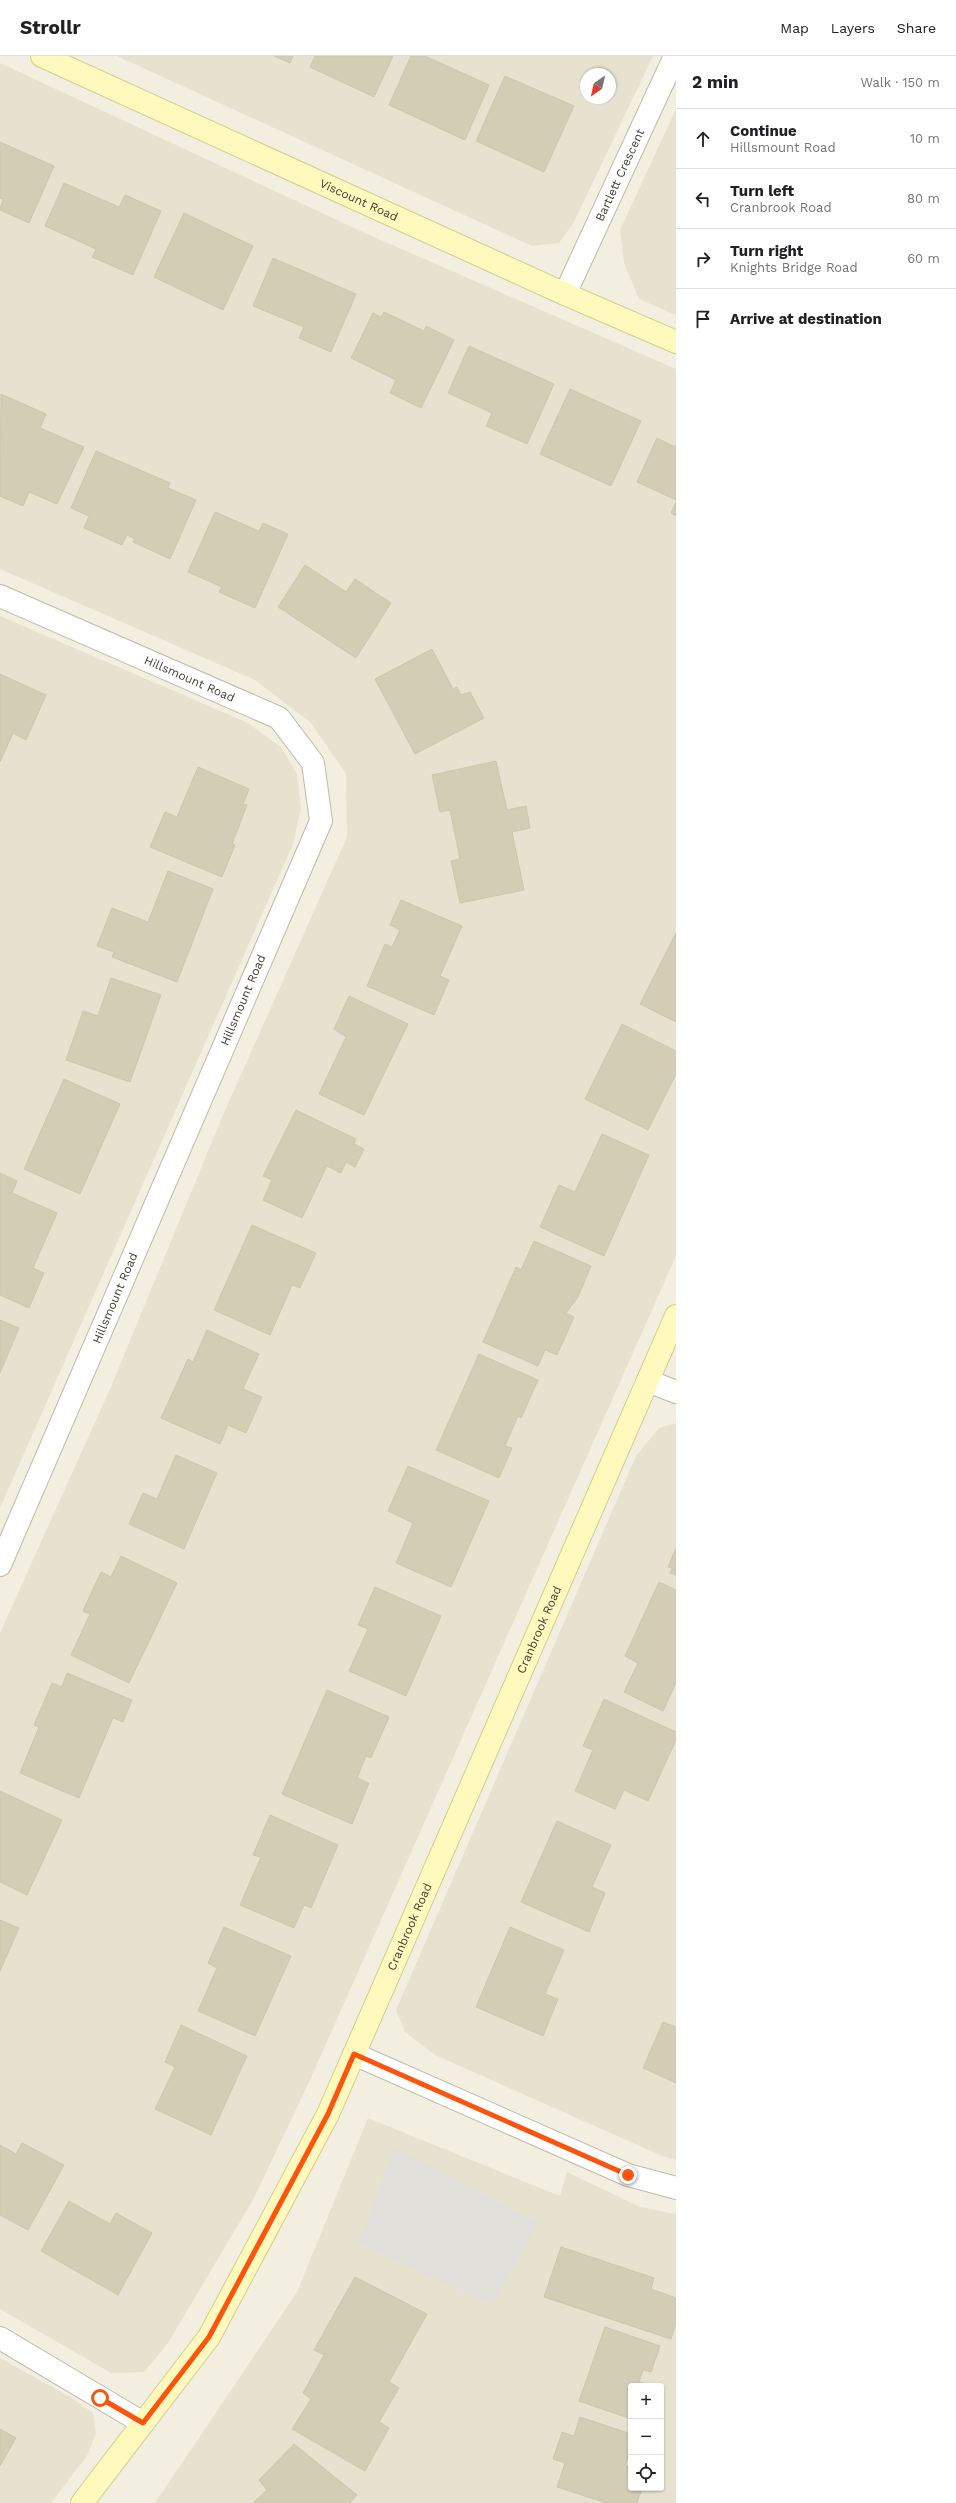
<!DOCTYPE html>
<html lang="en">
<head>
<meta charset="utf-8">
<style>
	:root { --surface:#fff; --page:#f6f6f6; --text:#202124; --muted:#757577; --line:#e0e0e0 }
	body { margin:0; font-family:"Work Sans",sans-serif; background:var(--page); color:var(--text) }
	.controls { position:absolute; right:12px; bottom:12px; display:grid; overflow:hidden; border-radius:4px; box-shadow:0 1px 3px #0004 }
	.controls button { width:36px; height:36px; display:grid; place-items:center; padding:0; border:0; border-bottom:1px solid var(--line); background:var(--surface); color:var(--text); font:20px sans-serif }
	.compass { position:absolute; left:580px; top:12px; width:36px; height:36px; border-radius:50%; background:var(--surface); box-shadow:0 1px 3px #0004; rotate:214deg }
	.stop { position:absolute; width:12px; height:12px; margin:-9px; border:3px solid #ff530b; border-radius:50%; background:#fff }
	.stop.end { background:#ff530b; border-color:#fff; box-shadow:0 1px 4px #0008 }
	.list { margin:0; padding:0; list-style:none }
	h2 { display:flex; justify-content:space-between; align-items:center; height:52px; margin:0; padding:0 16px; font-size:17px }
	h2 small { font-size:13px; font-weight:400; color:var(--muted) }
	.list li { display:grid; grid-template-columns:26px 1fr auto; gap:12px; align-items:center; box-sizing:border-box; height:60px; padding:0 16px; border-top:1px solid var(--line) }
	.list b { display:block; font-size:15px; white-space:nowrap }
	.list p { margin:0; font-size:13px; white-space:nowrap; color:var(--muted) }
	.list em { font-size:13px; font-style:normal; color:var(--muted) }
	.icon { flex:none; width:22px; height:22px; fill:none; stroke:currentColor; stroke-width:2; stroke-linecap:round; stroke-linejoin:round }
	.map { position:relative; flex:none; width:676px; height:2447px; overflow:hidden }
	header { display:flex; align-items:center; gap:24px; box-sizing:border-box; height:56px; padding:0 20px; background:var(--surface); border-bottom:1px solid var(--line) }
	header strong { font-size:19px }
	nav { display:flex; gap:22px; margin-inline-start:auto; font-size:14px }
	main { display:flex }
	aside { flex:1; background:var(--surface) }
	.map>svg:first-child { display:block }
	.residential { fill:#e6e2cf; fill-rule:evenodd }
	.parking { fill:#e2e0da }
	.building { fill:#d3cdb6; stroke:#cfc6a9 }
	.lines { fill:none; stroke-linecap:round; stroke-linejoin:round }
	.street-casing { stroke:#c0bba6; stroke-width:24 }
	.secondary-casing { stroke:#d5cd8d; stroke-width:24 }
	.street { stroke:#fff; stroke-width:22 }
	.secondary { stroke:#fff9be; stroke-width:22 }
	.route { stroke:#ff530b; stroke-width:5 }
	.labels { text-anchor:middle; stroke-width:3.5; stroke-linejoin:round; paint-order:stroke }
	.street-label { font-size:12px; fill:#433f32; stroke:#fff }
</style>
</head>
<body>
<header>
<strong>Strollr</strong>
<nav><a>Map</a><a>Layers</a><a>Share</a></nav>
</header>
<main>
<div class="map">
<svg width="676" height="2447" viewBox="0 0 676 2447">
	<rect width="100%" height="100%" fill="#f2efe1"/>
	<!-- residential -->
	<path class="residential" d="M 117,0 L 653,0 L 574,166 L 559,187 L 532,190 ZM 586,18 L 610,18 L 610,42 L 586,42 Z
		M 0,7 L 365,177 L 676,313 L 676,1200 L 309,2026 L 254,2142 L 168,2287 L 144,2316 L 111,2317 L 0,2253 L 0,1577 L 110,1333 L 223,1059 L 347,781 L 346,718 L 311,667 L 255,624 L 0,513 Z
		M 676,53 L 676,259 L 639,243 L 624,207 L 620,174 Z
		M 0,560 L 246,666 L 281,691 L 297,718 L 301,752 L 293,788 L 0,1452 Z
		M 676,1367 L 676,2104 L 660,2099 L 435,1999 L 405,1976 L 396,1954 L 636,1400 L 659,1372 Z
		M 368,2062 L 560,2140 L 567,2116 L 640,2151 L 676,2158 L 676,2447 L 155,2447 L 297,2236 ZM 631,2330 L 661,2330 L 661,2432 L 631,2432 Z
		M 0,2302 L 72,2342 L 93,2357 L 96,2377 L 87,2400 L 51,2447 L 0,2447 Z"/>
	<!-- parking -->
	<path class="parking" d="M 394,2092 L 538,2167 L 492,2249 L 359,2187 Z"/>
	<!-- building -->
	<path class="building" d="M 274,0 L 293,0 L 290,7 Z
		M 315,0 L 393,0 L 374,41 L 310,11 Z
		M 411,0 L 425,0 L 489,29 L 465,84 L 389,49 Z
		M 505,20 L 574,50 L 544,116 L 476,85 Z
		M 0,86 L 54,110 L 29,167 L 0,154 L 3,143 L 0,142 Z
		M 64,127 L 119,151 L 125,139 L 161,155 L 133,219 L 92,201 L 96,193 L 45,170 Z
		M 184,157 L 253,190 L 223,254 L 154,221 Z
		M 273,202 L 356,238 L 331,296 L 299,282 L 304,271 L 253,250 Z
		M 384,256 L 424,275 L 426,270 L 454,284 L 421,352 L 390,337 L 396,324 L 351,302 L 373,257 L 381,261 Z
		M 469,290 L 554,328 L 527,388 L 486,370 L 492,357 L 448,337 Z
		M 570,333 L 641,365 L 611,430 L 540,398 Z
		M 1,338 L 46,358 L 40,372 L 84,391 L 57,448 L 29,436 L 23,450 L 0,440 Z
		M 657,382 L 675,391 L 676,388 L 676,444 L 637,426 Z
		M 96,395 L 170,427 L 168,432 L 196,444 L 170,503 L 133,486 L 135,483 L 127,479 L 122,489 L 84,472 L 89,460 L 71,452 Z
		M 676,446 L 676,460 L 671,457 Z
		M 215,456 L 259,475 L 263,467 L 288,478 L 255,552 L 219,536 L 222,531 L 188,516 Z
		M 305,509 L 346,536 L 355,523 L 391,547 L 356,602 L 278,551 Z
		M 432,593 L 453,633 L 457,631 L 461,639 L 470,636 L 484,662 L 415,698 L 375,623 Z
		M 0,618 L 46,639 L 26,684 L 13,677 L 0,706 Z
		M 496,705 L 507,754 L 526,750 L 530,772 L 512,776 L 524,834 L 460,847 L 451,805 L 460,803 L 450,754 L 440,756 L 432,719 Z
		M 198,711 L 249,733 L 243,748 L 247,749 L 232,788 L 235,789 L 222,821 L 150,791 L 165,756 L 177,761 Z
		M 168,815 L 213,833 L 177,926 L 112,901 L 114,896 L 97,890 L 112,852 L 148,866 Z
		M 401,844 L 462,870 L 440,920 L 449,924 L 434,959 L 367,930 L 385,888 L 392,891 L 400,874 L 390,869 Z
		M 676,877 L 676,966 L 640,948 Z
		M 111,922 L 161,939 L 130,1026 L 66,1004 L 83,955 L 98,960 Z
		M 349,940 L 408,968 L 364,1059 L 319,1038 L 346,981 L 334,973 Z
		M 622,968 L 676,995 L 676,1018 L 648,1074 L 585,1043 Z
		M 64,1023 L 120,1048 L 80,1138 L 24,1113 Z
		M 296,1054 L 356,1083 L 354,1088 L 364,1093 L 355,1111 L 346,1106 L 341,1117 L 327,1110 L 302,1162 L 263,1144 L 272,1124 L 263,1120 Z
		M 602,1078 L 649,1099 L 604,1200 L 540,1171 L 559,1129 L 575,1136 Z
		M 0,1117 L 17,1125 L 12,1137 L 57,1157 L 33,1212 L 44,1217 L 29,1252 L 0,1239 Z
		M 252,1169 L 316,1197 L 300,1232 L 292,1229 L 270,1279 L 214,1254 Z
		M 534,1185 L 591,1210 L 578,1241 L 566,1257 L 574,1261 L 557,1299 L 545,1294 L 538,1310 L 483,1286 L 516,1211 L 521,1214 Z
		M 0,1264 L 19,1272 L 0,1317 Z
		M 207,1274 L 259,1298 L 243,1333 L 262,1341 L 246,1377 L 228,1369 L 220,1388 L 161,1362 L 188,1303 L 193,1306 Z
		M 479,1298 L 538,1324 L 521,1362 L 518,1360 L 505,1390 L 512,1392 L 499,1422 L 436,1394 Z
		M 176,1399 L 217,1417 L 184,1493 L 129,1468 L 143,1437 L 157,1443 Z
		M 408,1410 L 489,1445 L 451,1531 L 396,1507 L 413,1467 L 388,1455 Z
		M 676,1492 L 676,1519 L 670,1517 L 672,1512 L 668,1511 Z
		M 121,1500 L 177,1527 L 129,1627 L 71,1599 L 90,1558 L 83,1555 L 101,1516 L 111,1521 Z
		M 659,1526 L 676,1534 L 676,1627 L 663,1655 L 624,1636 L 638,1607 L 625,1600 Z
		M 375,1531 L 441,1560 L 406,1640 L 349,1615 L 368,1573 L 358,1569 Z
		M 67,1617 L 132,1644 L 123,1666 L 113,1662 L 79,1742 L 20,1717 L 39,1671 L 34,1669 L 52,1627 L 62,1631 Z
		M 327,1634 L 389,1661 L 371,1702 L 366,1700 L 357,1722 L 369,1727 L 352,1768 L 282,1738 Z
		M 604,1643 L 676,1676 L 676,1684 L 648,1745 L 624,1734 L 615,1753 L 575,1735 L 593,1694 L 583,1690 Z
		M 0,1735 L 62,1764 L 27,1839 L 0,1826 Z
		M 270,1759 L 338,1789 L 311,1852 L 304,1849 L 294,1872 L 240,1849 L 261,1801 L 253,1799 Z
		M 557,1765 L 611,1789 L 592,1831 L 605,1837 L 589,1876 L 521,1846 Z
		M 0,1864 L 19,1872 L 0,1915 Z
		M 224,1871 L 291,1900 L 255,1980 L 198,1955 L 217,1912 L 208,1907 Z
		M 510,1871 L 564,1894 L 545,1938 L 558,1943 L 543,1980 L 476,1951 Z
		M 663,1966 L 676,1971 L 676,2027 L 643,2012 Z
		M 181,1969 L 247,2000 L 211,2079 L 155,2053 L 175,2011 L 165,2006 Z
		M 22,2087 L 64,2109 L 28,2174 L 0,2159 L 0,2089 L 16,2098 Z
		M 69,2145 L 110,2168 L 116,2157 L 152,2177 L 118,2239 L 41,2195 Z
		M 561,2191 L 654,2222 L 651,2233 L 676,2242 L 676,2267 L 671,2283 L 544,2241 Z
		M 355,2221 L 427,2258 L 389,2326 L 399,2332 L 379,2366 L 389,2372 L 365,2415 L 292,2373 L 311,2343 L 303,2337 L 324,2299 L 314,2294 Z
		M 605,2271 L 660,2290 L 651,2316 L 643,2314 L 639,2326 L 650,2330 L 631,2330 L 631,2363 L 579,2345 Z
		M 580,2361 L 631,2378 L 631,2392 L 625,2409 L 631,2411 L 631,2432 L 642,2432 L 637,2447 L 606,2447 L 557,2431 L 565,2407 L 553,2403 L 562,2376 L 574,2380 Z
		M 0,2373 L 16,2382 L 0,2410 Z
		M 294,2388 L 357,2439 L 350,2447 L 253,2447 L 267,2434 L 259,2424 Z"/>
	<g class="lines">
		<defs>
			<g id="street">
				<path id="s1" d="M 565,238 L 675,0"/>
				<path id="s2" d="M 0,540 L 279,662 L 313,707 L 321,765 L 0,1509"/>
				<path d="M 648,1325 L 676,1336"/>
				<path d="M 354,1998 L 628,2119 L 676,2132"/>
				<path d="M 0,2282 L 143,2367"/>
			</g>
			<g id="secondary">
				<path id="s3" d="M 42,0 L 565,238 L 676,286"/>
				<path id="s4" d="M 82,2447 L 209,2281 L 328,2058 L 676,1260"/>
			</g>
		</defs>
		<!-- street casing -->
		<use href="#street" class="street-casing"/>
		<!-- secondary casing -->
		<use href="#secondary" class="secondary-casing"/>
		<!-- street -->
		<use href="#street" class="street"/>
		<!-- secondary -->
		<use href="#secondary" class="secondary"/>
	</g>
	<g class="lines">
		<!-- route -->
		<path class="route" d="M 100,2342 L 143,2367 L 209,2281 L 328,2058 L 354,1998 L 628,2119"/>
	</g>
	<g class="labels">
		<!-- street labels -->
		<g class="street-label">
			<text dy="4" stroke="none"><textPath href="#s1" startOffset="131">Bartlett Crescent</textPath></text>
			<text dy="4" stroke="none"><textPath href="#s3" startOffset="348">Viscount Road</textPath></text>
			<text dy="4" stroke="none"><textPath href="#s2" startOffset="207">Hillsmount Road</textPath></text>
			<text transform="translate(243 944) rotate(-67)" y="4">Hillsmount Road</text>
			<text transform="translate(115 1242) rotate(-67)" y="4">Hillsmount Road</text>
			<text dy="4" stroke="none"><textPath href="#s4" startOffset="990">Cranbrook Road</textPath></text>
			<text dy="4" stroke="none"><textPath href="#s4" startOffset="666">Cranbrook Road</textPath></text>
		</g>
	</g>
</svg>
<div class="controls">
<button>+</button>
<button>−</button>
<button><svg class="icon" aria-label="locate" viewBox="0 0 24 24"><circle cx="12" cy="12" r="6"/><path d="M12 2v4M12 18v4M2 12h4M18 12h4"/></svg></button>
</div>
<svg class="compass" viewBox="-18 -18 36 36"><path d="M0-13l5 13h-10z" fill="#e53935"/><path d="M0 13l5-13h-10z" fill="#757577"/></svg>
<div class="stop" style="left:100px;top:2342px"></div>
<div class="stop end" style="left:628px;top:2119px"></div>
</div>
<aside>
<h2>2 min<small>Walk · 150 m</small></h2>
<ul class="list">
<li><svg class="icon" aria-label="ahead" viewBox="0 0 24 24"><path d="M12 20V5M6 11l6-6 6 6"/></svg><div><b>Continue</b><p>Hillsmount Road</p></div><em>10 m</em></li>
<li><svg class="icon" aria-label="left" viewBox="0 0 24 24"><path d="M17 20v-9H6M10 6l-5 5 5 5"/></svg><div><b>Turn left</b><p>Cranbrook Road</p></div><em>80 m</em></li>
<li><svg class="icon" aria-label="right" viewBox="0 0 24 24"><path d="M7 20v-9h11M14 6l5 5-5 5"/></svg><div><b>Turn right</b><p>Knights Bridge Road</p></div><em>60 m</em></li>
<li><svg class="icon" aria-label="arrive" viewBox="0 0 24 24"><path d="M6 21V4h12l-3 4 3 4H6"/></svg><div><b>Arrive at destination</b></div></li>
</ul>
</aside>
</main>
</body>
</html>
